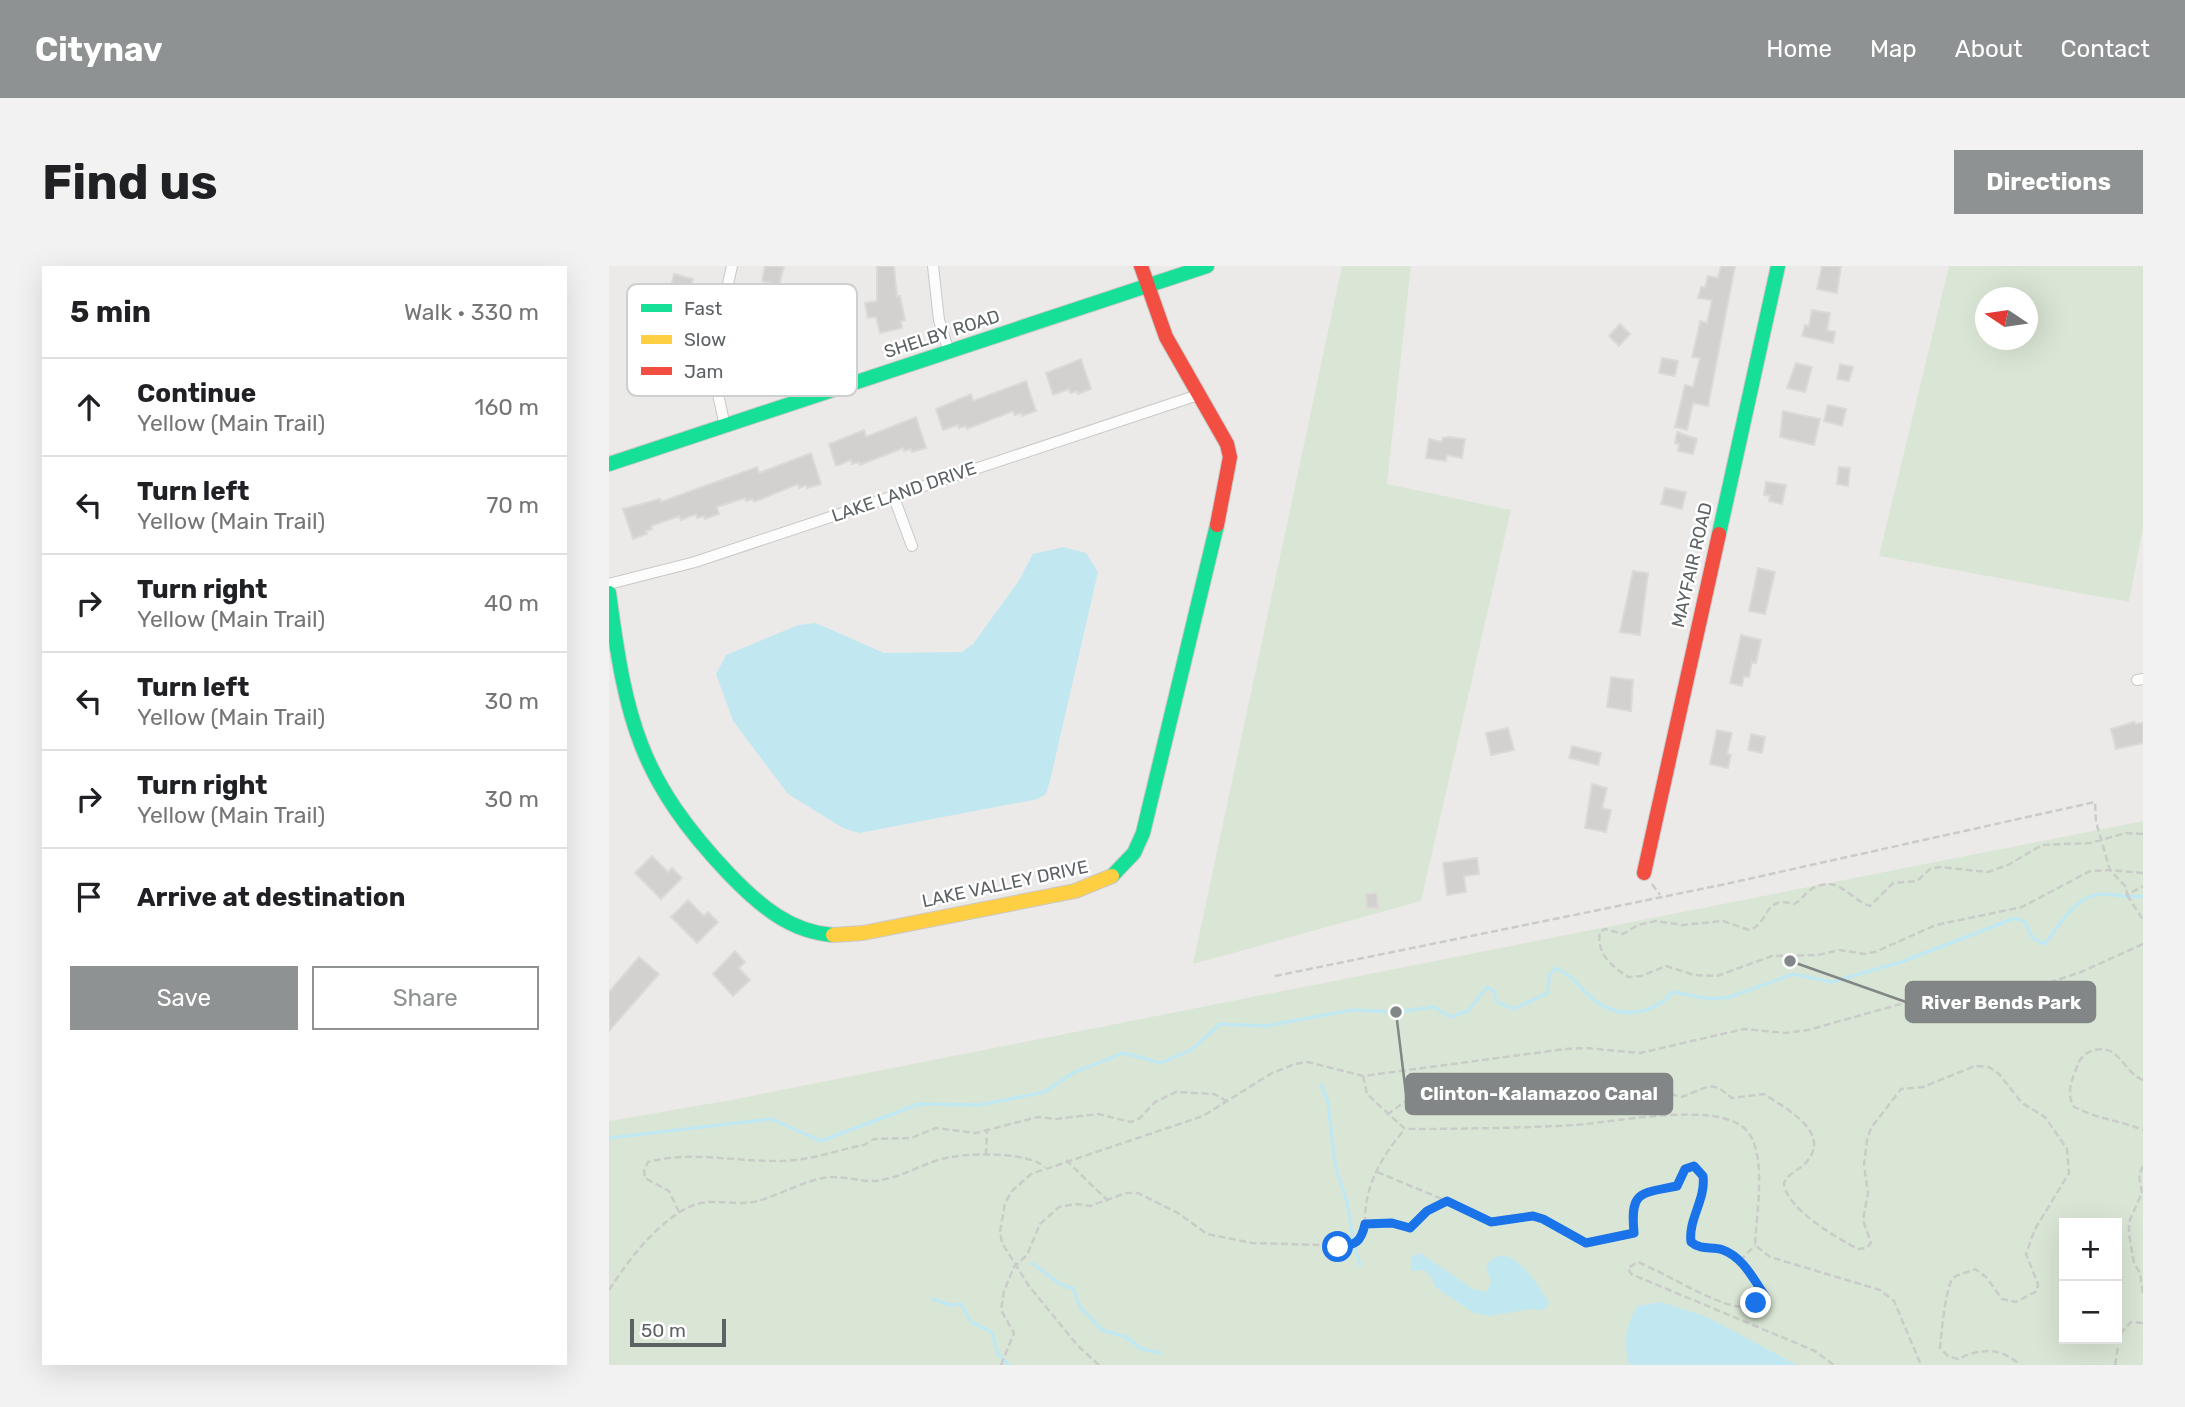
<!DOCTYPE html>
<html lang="en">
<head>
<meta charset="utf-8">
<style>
	:root { --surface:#fff; --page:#f2f2f2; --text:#202124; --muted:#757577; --line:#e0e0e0; --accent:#8f9292 }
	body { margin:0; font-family:Rubik,sans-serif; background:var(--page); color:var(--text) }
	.controls { position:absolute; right:21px; bottom:21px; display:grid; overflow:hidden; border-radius:0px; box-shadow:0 7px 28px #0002 }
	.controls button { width:63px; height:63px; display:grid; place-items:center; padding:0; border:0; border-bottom:2px solid var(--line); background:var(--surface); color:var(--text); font:35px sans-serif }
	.compass { position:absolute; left:1366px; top:21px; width:63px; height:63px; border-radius:50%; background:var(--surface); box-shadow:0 7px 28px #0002; rotate:283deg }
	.scale { position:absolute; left:21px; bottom:18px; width:96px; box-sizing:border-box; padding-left:7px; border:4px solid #5d6264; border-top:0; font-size:19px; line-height:24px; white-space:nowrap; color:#5d6264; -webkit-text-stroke:5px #fff; paint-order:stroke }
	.stop { position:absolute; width:21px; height:21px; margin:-16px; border:5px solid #1a73e8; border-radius:50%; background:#fff }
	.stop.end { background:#1a73e8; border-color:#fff; box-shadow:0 2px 7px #0008 }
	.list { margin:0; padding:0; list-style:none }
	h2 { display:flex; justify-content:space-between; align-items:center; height:91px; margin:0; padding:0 28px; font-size:30px }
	h2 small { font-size:23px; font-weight:400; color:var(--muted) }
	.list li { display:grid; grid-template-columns:46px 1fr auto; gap:21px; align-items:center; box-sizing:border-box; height:98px; padding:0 28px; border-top:2px solid var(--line) }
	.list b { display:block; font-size:26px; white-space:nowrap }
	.list p { margin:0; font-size:23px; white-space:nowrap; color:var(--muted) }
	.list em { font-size:23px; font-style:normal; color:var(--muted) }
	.actions { display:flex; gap:14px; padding:21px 28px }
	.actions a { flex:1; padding:16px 0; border:2px solid var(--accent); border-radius:0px; text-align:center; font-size:24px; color:var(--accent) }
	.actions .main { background:var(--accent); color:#fff }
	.icon { flex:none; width:38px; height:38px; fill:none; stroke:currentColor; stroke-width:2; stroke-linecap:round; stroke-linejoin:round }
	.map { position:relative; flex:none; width:1534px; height:1099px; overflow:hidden; border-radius:0px }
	header { display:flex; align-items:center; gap:42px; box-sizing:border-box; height:98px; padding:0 35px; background:var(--accent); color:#fff }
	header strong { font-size:33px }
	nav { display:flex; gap:38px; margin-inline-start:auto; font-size:24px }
	.intro { display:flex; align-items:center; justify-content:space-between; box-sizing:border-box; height:168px; padding:0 42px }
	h1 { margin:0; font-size:49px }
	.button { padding:18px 32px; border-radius:0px; background:var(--accent); color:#fff; font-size:24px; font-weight:700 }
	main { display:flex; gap:42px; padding:0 42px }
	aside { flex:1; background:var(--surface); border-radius:0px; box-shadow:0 7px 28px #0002 }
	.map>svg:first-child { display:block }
	.green { fill:#dae6d5; fill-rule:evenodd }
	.water { fill:#c1e8f1 }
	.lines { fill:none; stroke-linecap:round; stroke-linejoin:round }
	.stream { stroke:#c1e8f1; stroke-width:3.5 }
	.building { fill:#d3d1d0; stroke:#dcd9d7; stroke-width:2 }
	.street-casing { stroke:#c9c8c7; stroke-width:12 }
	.fast-casing { stroke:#c8c8c7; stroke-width:16 }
	.slow-casing { stroke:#c8c8c7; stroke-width:16 }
	.jam-casing { stroke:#c8c8c7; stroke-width:16 }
	.path { stroke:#c9ccc9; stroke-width:2.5; stroke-dasharray:7 3.5; stroke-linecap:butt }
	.street { stroke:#fcfcfc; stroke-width:10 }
	.fast { stroke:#16e098; stroke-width:14 }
	.slow { stroke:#ffcf43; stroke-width:14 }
	.jam { stroke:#f24e42; stroke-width:14 }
	.route { stroke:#1a73e8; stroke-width:9 }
	.labels { text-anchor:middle; stroke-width:5; stroke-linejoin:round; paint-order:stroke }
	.street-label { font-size:18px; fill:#5d6264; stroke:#fff }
	.key { fill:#fff; stroke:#ced0d0; stroke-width:2 }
	.key-label { font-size:19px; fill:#5d6264 }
	.leader { fill:none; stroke:#828686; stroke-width:2.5 }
	.callout-dot { fill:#828686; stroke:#fff; stroke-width:2.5 }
	.callout { fill:#828686; stroke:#828686; stroke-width:2.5 }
	.callout-label { font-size:19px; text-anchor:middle; font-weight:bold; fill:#fff }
</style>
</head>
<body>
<header>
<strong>Citynav</strong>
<nav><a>Home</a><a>Map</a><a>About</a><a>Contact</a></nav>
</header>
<div class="intro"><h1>Find us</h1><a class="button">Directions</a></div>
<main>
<aside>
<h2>5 min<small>Walk · 330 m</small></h2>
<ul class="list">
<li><svg class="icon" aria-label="ahead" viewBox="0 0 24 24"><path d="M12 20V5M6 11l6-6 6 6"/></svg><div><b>Continue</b><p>Yellow (Main Trail)</p></div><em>160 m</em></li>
<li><svg class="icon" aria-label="left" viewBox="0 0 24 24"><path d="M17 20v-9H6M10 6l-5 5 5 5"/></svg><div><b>Turn left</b><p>Yellow (Main Trail)</p></div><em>70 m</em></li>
<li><svg class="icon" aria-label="right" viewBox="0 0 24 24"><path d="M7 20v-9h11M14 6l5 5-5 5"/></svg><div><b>Turn right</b><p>Yellow (Main Trail)</p></div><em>40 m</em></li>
<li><svg class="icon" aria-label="left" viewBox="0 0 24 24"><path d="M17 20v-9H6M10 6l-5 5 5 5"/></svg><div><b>Turn left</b><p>Yellow (Main Trail)</p></div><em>30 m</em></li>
<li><svg class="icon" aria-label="right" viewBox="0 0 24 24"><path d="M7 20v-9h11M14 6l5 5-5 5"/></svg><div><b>Turn right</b><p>Yellow (Main Trail)</p></div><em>30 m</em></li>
<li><svg class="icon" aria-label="arrive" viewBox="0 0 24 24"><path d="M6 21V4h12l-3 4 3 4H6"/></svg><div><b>Arrive at destination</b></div></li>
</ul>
<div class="actions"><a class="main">Save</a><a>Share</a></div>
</aside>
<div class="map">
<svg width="1534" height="1099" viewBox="0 0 1534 1099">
	<rect width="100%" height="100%" fill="#eceae8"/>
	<!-- green -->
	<path class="green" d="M 733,0 L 802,0 L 778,218 L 902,244 L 812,635 L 584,698 Z
		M 1340,0 L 1534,0 L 1534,262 L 1520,336 L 1270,290 ZM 1377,32 L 1419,32 L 1419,74 L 1377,74 Z
		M 1534,555 L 1534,1099 L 0,1099 L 0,855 L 122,834 ZM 1455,957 L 1508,957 L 1508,1073 L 1455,1073 Z"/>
	<!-- water -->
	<path class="water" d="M 454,281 L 477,287 L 489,306 L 441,515 L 437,528 L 429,533 L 250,567 L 234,562 L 179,528 L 124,455 L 107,408 L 117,389 L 189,359 L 207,357 L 275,387 L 353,386 L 364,378 L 409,316 L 424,288 Z
		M 811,987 L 864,1023 L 877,1026 L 882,1017 L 877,1000 C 899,969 929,1019 940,1036 L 935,1044 L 922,1043 L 881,1050 L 865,1047 L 826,1021 L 821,1009 L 814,1004 L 802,1005 L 803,990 Z
		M 1052,1036 L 1098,1051 L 1188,1099 L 1020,1099 C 1014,1075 1016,1062 1028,1040 Z"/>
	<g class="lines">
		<!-- stream -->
		<path class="stream" d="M 712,819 L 719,836 L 726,899 L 738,936 L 745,977
			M 0,872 L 162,853 L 212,875 L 310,838 L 371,839 L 435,826 L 464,807 L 514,787 L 552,797 L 582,784 L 611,758 L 657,760 L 742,744 L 787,746 L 825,741 L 841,751 L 859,745 L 878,721 L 884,724 L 888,736 L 904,743 L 939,727 L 940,709 L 947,702 C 965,710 971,723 985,734 C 1011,754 1043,749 1064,726 L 1101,733 L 1121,731 L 1184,708 L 1223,716 L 1295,695 L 1406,652 L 1416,656 L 1423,671 L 1435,678 C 1452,660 1465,629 1494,628 C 1508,628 1520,633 1534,630
			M 746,981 L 751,999
			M 423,997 L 451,1018 L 465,1023 L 470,1040 L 493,1064 L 517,1071 L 533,1083 L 551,1087
			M 324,1033 L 341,1039 L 352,1038 L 362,1056 L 383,1066 L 389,1088 L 400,1099"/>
	</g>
	<!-- building -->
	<path class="building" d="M 156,0 L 175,0 L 170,19 L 153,15 Z
		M 268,0 L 285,0 L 288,31 L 291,30 L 296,54 L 292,55 L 293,62 L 271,67 L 267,51 L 259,52 L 256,37 L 268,35 Z
		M 1112,0 L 1126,0 L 1099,140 L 1084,137 L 1078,164 L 1066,161 L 1076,119 L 1084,121 L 1091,92 L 1083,91 L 1089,66 L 1091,55 L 1098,57 L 1103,34 L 1089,32 L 1092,21 L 1096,22 L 1099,10 L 1109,12 Z
		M 1213,0 L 1232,0 L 1228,27 L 1208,23 Z
		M 65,8 L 84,13 L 81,25 L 85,26 L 74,54 L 55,49 L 58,35 L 51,34 L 55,19 L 62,20 Z
		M 1203,44 L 1221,47 L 1218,64 L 1226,66 L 1224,77 L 1193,70 L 1196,59 L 1200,60 Z
		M 1011,58 L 1021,68 L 1010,80 L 1000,70 Z
		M 1053,92 L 1069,95 L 1066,110 L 1050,107 Z
		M 472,93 L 482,123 L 469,128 L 468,125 L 461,127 L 460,123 L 444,129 L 437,107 Z
		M 1187,97 L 1203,101 L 1196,126 L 1178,122 Z
		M 1231,98 L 1244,101 L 1240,115 L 1228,113 Z
		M 417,115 L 427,145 L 413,150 L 412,147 L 406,149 L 404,145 L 358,163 L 357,160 L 350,162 L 349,159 L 334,164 L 327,143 L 362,128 L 364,135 Z
		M 1219,139 L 1237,143 L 1233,160 L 1215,155 Z
		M 1174,145 L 1211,153 L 1205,179 L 1171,171 Z
		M 307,151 L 317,182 L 303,186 L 302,183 L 295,185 L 294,182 L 251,199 L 250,196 L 243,198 L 242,194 L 227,200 L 220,178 L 255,164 L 257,171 Z
		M 1068,166 L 1088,173 L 1084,188 L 1069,185 L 1070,178 L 1066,177 Z
		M 840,171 L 856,173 L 853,192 L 838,189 L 837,195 L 817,192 L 820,173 L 833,176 L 834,172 Z
		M 202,187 L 212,218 L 198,222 L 197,219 L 190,222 L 189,218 L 145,236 L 144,233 L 137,235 L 136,232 L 108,241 L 110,248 L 96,253 L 95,250 L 88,252 L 87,248 L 72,254 L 70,250 L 42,260 L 43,263 L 37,265 L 38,268 L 24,273 L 14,243 L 51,233 L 52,236 L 148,201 L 150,207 Z
		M 1230,201 L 1241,202 L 1239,220 L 1228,218 Z
		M 1157,216 L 1177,219 L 1173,238 L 1160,235 L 1161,230 L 1155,229 Z
		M 1056,222 L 1077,226 L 1073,243 L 1052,238 Z
		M 1149,302 L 1166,306 L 1156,348 L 1140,345 Z
		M 1024,305 L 1039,307 L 1031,369 L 1011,366 Z
		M 1132,369 L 1152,374 L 1147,397 L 1143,396 L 1140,411 L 1135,410 L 1133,420 L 1121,417 Z
		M 1002,411 L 1024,414 L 1022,445 L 998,441 Z
		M 1525,456 L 1526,458 L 1534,457 L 1534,477 L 1507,483 L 1502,463 Z
		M 899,462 L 905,484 L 882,489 L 877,467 Z
		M 1108,464 L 1123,467 L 1118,488 L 1122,489 L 1119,502 L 1101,498 Z
		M 1142,468 L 1156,471 L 1153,487 L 1139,484 Z
		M 963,480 L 992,487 L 989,499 L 960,492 Z
		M 983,518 L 998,522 L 993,542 L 1002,544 L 997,566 L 976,562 Z
		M 43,590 L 59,606 L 63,602 L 73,612 L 52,633 L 26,607 Z
		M 868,592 L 870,608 L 855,610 L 857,626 L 838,629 L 834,597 Z
		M 768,627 L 769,642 L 758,642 L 757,628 Z
		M 79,634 L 95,650 L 99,646 L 109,656 L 88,677 L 62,651 Z
		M 126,685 L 136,696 L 130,702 L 141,714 L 124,730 L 104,708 Z
		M 30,691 L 50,708 L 0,765 L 0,726 Z"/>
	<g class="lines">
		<defs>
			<path id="street" d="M 324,0 L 330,54 L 340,86
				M 116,160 L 105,110 L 104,85 L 123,0
				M 284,229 L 303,280
				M 0,318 L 86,296 L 589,129
				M 1528,414 L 1534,413"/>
			<path id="fast" d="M 0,198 L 598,0
				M 1110,268 L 1169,0
				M 0,327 C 17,455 30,513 121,609 C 150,639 181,666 224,669
				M 503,610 L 525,587 L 534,567 L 608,259"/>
			<path id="slow" d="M 224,669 L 254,667 L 466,625 L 503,610"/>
			<path id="jam" d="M 532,0 L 557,71 L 618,178 L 621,191 L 608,259
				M 1035,607 L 1110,268"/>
		</defs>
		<!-- street casing -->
		<use href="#street" class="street-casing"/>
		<!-- fast casing -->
		<use href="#fast" class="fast-casing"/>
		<!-- slow casing -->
		<use href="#slow" class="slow-casing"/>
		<!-- jam casing -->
		<use href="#jam" class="jam-casing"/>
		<!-- path -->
		<path class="path" d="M 1534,568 L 1517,567 L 1481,577 L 1433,579 L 1399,599 L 1379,606 L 1330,601 L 1321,603 L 1308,615 L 1284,617 L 1261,640 C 1240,633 1231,610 1206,621 C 1197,625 1193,634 1185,638 C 1153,629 1162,657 1140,664 L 1114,655 L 1073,659 L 1047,655 L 1029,659 L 1014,668 L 996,663 L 991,666 C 987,687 1002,700 1019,711 L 1032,710 L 1057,700 L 1085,709 L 1108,710 L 1163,690 L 1209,689 L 1230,684 L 1256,688 L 1266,686 L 1327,659 L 1413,641 L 1481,605 L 1501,604 L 1517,621 L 1518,629 L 1534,620
			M 1043,618 L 1051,629
			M 1518,629 L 1534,654
			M 666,710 L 1112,619 L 1486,536 L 1487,556 L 1501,604 L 1534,607
			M 754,810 L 758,828 L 796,863 C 853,863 910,862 966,859 C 1006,856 1103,836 1134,861 C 1160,881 1147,950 1146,979 L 1161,991 L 1271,1024 L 1285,1035 L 1312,1099
			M 1534,814 C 1514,806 1511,778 1485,784 C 1475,787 1470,793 1467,803 C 1462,817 1458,826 1464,840 C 1486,853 1510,854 1534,864
			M 778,849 L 795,836 L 816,831 L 830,843 L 865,839 L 885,833 L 908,838 L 922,837 L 956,845 L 975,840 L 994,822 L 1027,820 L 1073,831 L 1100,820 L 1110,822 L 1123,832 L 1155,828 C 1174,841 1222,865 1199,894 C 1192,904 1181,905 1175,917 C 1177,943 1228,972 1249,983 L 1257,982 L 1262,977 L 1254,954 L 1259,927 L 1255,899 L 1258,874 L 1262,862 L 1292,823 L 1314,821 L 1366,800 L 1380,801 L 1390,808 L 1413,837 L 1436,851 L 1458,883 L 1460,907 L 1426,963 L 1417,988 L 1429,1018 L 1428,1025 L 1407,1036 L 1393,1033 L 1377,1011 L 1366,1003 C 1360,1006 1350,1008 1345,1011 C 1337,1016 1332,1070 1331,1082 L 1339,1090 L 1349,1093 C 1371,1082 1392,1081 1411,1099
			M 377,889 L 378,865
			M 457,894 L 499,935
			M 1534,900 L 1530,909 L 1533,927 L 1520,956 L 1520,968 L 1525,997 L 1531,1007 L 1534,1029
			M 768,906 L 838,935
			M 70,946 L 60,925 L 36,912 L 35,905 L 39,896 C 86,883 139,899 186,894 C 209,892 232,883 255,879 L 265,873 L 302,872 L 327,862 L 367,867 L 429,851 L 447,853 L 489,848 L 522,856 L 531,852 L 546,836 L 567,826 L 605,828 L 619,836
			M 756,958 C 755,921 771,893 795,864
			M 1131,995 L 1146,979
			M 0,1024 C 20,994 41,965 71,946 C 99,927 121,942 149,935 C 171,929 192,916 214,912 C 234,908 253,918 272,914 C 297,910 319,894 343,891 C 365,887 419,886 436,901
			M 392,1099 L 405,1067 L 392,1044 L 395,1025 L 405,1001 L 418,989 L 431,958 L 450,941 L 467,938 L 481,940 L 517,927 L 529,927 L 569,947 L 598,968 L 643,977 L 745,980 L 752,973 L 756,958 L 783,957 L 801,962 L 818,945 L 838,935 L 882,956 L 924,950 L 934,953 L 977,977 L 1025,967 L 1024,935 L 1039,925 L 1068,920 L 1076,903 L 1085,900 L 1094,910 C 1097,933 1078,953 1082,976 C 1094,986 1107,979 1120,986 C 1136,995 1145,1015 1156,1030 C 1150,1037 1135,1042 1126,1040 C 1098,1034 1056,1007 1029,996 L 1019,1002 L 1022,1008 L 1206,1085 L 1225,1099
			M 490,1099 L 469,1080 L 420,1020 L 393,977 L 391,966 L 396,937 L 403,925 L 422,908 L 594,850 L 663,807 L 686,798 L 699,796 L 754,810 L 956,783 L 977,782 L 1031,787 L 1135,763 L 1177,767 L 1199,764 L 1331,727 L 1424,722 L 1472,706 L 1534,678
			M 1506,1099 L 1511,1068 L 1522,1056 L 1534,1057"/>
		<!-- street -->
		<use href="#street" class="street"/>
		<!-- fast -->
		<use href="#fast" class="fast"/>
		<!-- slow -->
		<use href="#slow" class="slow"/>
		<!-- jam -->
		<use href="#jam" class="jam"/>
	</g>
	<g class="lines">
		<!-- route -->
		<path class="route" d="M 729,981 C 747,979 752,976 756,958 L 783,957 L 801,962 L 818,945 L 838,935 L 882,956 L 924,950 L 934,953 L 977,977 L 1025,967 C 1021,924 1031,928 1068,920 L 1076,903 L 1085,900 L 1094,910 C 1097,934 1079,953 1082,976 C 1093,985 1102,980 1114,984 C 1134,991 1145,1014 1156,1030 L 1147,1037"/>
	</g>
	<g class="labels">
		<!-- street labels -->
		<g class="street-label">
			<text transform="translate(333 68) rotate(-18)" y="6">SHELBY ROAD</text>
			<text transform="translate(295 226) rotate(-19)" y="6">LAKE LAND DRIVE</text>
			<text transform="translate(1083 299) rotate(-77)" y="6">MAYFAIR ROAD</text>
			<text transform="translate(396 618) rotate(-12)" y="6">LAKE VALLEY DRIVE</text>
		</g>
	</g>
	<!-- legend -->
	<rect x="18" y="18" width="230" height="112" rx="10" class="key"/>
	<rect x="32" y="38" width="31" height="8" fill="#16e098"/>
	<rect x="32" y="69" width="31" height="9" fill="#ffcf43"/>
	<rect x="32" y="101" width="31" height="8" fill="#f24e42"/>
	<g class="key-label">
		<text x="75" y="49">Fast</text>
		<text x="75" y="80">Slow</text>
		<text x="75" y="112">Jam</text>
	</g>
	<!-- callouts -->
	<path class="leader" d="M1181 695L1297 736M787 746L797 828"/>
	<g class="callout-dot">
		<circle cx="1181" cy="695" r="7"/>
		<circle cx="787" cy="746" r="7"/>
	</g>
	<g class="callout">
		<rect x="1297" y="716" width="189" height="40" rx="7"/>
		<rect x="797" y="808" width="266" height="40" rx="7"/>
	</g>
	<g class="callout-label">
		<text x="1392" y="743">River Bends Park</text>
		<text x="930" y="834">Clinton-Kalamazoo Canal</text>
	</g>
</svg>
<div class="controls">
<button>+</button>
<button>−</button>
</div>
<svg class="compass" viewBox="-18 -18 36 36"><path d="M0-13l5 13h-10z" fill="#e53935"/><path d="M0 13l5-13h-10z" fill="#757577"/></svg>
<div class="scale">50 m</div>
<div class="stop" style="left:729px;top:981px"></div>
<div class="stop end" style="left:1147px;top:1037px"></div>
</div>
</main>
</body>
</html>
